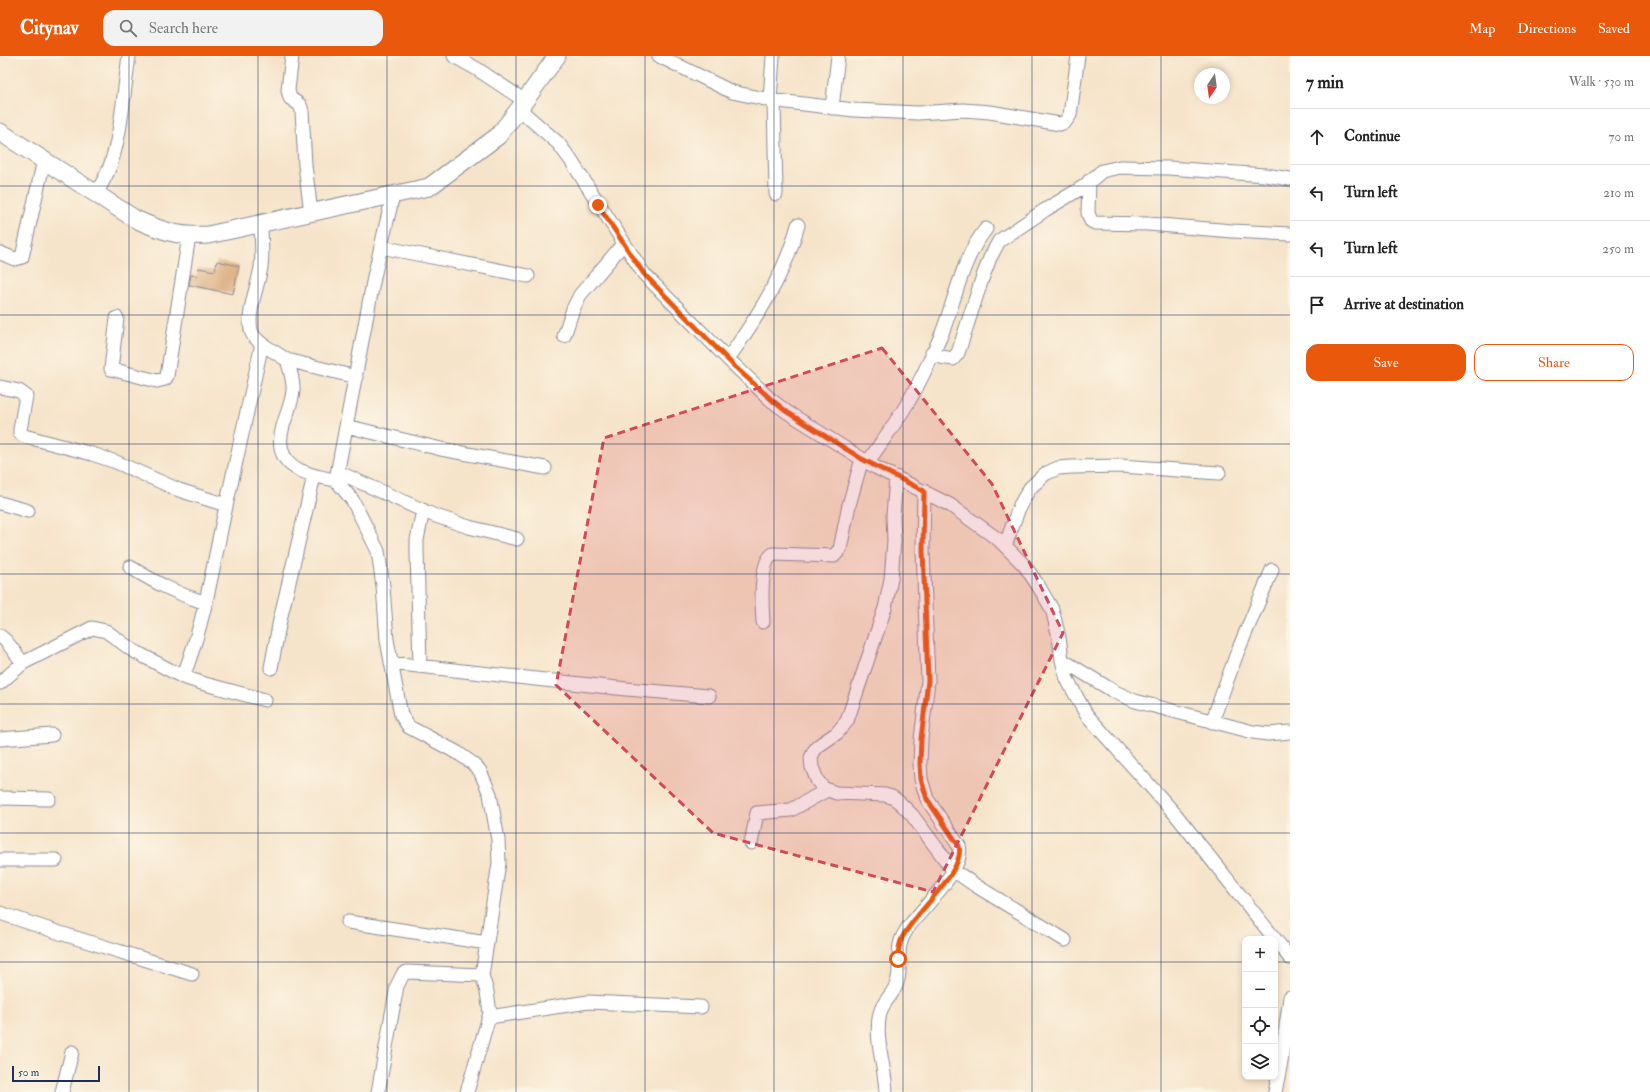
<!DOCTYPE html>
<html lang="en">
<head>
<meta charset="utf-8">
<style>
	:root { --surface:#fff; --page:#f2f2f2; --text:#222; --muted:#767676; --line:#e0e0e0; --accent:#ea580c }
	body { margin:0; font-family:"IM FELL Double Pica",serif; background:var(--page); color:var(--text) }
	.controls { position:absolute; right:12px; bottom:12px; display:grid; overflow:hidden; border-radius:8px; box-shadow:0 2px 6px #0003 }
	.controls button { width:36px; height:36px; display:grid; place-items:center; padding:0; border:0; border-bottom:1px solid var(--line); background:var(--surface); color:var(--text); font:20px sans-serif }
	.compass { position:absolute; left:1194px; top:12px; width:36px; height:36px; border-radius:50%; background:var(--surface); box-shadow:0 2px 6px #0003; rotate:193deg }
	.scale { position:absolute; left:12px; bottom:10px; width:88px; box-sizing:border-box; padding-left:4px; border:2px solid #1b2f5e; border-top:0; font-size:11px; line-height:14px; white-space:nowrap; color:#1b2f5e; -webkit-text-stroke:3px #fcf5e5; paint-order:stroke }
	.stop { position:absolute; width:12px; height:12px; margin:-9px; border:3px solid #ea580c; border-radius:50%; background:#fff }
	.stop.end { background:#ea580c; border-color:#fff; box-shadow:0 1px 4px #0008 }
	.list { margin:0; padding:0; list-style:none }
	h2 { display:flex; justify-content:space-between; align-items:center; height:52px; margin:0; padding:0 16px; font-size:17px }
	h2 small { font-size:13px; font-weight:400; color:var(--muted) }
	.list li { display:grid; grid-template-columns:26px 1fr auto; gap:12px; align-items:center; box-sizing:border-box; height:56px; padding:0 16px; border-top:1px solid var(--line) }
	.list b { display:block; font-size:15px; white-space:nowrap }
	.list em { font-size:13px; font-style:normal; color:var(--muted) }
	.actions { display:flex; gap:8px; padding:12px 16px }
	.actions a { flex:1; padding:9px 0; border:1px solid var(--accent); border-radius:12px; text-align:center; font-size:14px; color:var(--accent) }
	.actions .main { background:var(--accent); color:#fff }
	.icon { flex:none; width:22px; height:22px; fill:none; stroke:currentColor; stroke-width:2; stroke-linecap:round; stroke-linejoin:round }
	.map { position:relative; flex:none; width:1290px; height:1036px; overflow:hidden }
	header { display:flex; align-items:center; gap:24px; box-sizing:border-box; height:56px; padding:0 20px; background:var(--accent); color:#fff }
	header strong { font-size:19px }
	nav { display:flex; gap:22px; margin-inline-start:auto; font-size:14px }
	.search { width:280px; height:36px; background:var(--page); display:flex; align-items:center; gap:10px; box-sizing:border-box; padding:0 14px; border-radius:12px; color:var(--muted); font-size:15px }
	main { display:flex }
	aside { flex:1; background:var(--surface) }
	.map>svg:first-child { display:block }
	.building { fill:#dbae80 }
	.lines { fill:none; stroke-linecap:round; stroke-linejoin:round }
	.minor-casing { stroke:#888a94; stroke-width:15 }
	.major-casing { stroke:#888a94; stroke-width:19 }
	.minor { stroke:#fff; stroke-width:13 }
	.major { stroke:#fff; stroke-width:17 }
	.route { stroke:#ea580c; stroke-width:5 }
	.marked { fill:#d1495b; fill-opacity:0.2; stroke:#d1495b; stroke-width:3; stroke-dasharray:8 5; stroke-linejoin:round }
	.grid { fill:none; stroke:#1b2f5e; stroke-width:1; stroke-opacity:0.55 }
</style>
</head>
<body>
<header>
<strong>Citynav</strong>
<div class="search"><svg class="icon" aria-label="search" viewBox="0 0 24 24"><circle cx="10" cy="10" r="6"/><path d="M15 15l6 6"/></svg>Search here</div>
<nav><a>Map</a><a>Directions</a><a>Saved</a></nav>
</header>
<main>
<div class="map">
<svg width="1290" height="1036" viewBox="0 0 1290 1036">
	<rect width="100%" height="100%" fill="#fcf5e5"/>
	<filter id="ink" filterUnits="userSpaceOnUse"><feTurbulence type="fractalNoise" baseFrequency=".025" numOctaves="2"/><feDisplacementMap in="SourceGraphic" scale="8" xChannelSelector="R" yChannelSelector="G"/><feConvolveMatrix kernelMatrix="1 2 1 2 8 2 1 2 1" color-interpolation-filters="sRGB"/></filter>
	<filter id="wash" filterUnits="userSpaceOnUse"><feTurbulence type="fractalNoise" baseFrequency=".012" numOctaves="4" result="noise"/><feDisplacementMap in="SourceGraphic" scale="16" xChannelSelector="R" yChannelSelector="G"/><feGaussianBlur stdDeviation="0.9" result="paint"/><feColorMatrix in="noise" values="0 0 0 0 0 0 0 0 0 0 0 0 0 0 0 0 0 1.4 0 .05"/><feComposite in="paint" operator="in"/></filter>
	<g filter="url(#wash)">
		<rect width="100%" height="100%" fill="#f6e4ca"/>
		<g id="blocks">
			<!-- building -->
			<path class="building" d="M 217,205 L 239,210 L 233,238 L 189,229 L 191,219 L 197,220 L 198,212 L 215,215 Z"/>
		</g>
	</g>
	<g filter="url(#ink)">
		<use href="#blocks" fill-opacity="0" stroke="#888a94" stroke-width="1"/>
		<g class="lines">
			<defs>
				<path id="minor" d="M 292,0 L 288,34 L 290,42 L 300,49 L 302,55 L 305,109 L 311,157
					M 454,0 L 477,13 L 525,45
					M 659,0 L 732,36 L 770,44 L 854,54 L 918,57 L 963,54 L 990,56 L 1060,68 L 1065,66 L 1070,59 L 1078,0
					M 770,44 L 773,0
					M 774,44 L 776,138
					M 832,52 L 838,0
					M 519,53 L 558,87 L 570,103 L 644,218 L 728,303 L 771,344 L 787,356 L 875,411 L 950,449 L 999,484 L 1025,510 L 1039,531 L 1052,553 L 1059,581 L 1062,604 L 1067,623 L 1086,658 L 1176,759 L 1290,902
					M 1089,125 L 1088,157 L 1091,165 L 1095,167 L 1148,168 L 1232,175 L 1290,178
					M 96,138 C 102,127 109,116 112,104 C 122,73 124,33 129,0
					M 381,191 L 528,220
					M 0,197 L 15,203 L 22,201 L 44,104
					M 117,262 L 111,313 L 157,325 L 165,323 L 167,320 L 189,180
					M 564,280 L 573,253 L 580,239 L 624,187
					M 262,288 L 287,304 L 356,321
					M 932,297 L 941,301 L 953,303 L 958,297 L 982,223 L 990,202 L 999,185 L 1045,154 L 1083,131 L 1102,115 L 1120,111 L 1168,112 L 1265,119 L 1290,123
					M 728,303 C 757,261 785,219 798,169
					M 287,304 C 290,314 294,325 293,335 C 292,347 286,359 283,370 C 271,411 305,419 336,424 L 374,221 L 393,139
					M 0,331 L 19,335 L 26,340 L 20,374 L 20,377 L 24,380 L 92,398 L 116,406 L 179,434 L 226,449
					M 346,370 L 441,393 L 545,412
					M 868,406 C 884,382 903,358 916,332 C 925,316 932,299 940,282 C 955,247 961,203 986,173
					M 338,416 L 433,459 L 469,471 L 517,483
					M 896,421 L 893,460 L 894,485 L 891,523 L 885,552 L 847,665 L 837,677 L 818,690 L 814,695 L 811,702 L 812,711 L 817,724 L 823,732 L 836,737 L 885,739 L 892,741 L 899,746 L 912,759 L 953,814 L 978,831 L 1065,884
					M 336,424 L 353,445 L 378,495 L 383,530 L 387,584 L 401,659 L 409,671 L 458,697 L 472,707 L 480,715 L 490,738 L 498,784 L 499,807 L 482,919 L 487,936 L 490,957 L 467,1036
					M 0,447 L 28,455
					M 1005,490 L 1020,449 L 1030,432 L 1045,418 L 1058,412 L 1072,411 L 1121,410 L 1219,417
					M 130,511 C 156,527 177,538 206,547
					M 763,566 C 762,551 759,507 773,498 L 834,500 L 840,493 L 849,449 L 862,403
					M 0,580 L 6,585 L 23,607
					M 1062,604 L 1115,636 L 1135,645 L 1253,676 L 1268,678 L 1290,676
					M 391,607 L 626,633 L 709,640
					M 420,610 L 417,495 L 417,484 L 423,454
					M 271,612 L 280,564 L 314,420
					M 183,621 C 203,570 212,517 223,464 C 236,405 249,347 262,288 C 258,284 252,281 251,274 C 247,254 258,231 261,211 C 263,197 261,182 261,168
					M 0,627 L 23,607 L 92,572 L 106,575 L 132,594 L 183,621 L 205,628 L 265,644
					M 1212,666 L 1237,597 L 1272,514
					M 0,683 L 52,679
					M 0,742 L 49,743
					M 751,787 L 757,757 L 791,754 L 827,734
					M 0,804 L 56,804
					M 0,857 L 60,877 L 192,918
					M 348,866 L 487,887
					M 489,961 L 588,946 L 701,951
					M 62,1036 L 72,996
					M 378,1036 L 397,930 L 403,918 L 407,916 L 482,919
					M 886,1036 C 885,1010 874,982 880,957 C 883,944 896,937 898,923 C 902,903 894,892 907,873 C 920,854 966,813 959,790 L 927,743 L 921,723 L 920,708 L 921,683 L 928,625 L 923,494 L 924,435
					M 1275,1036 L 1281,1006 L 1290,941"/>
				<path id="major" d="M 0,76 L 135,163 C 162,175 178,181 208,179 L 429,131 L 498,80 L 519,53 L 557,0"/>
			</defs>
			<!-- minor casing -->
			<use href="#minor" class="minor-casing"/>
			<!-- major casing -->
			<use href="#major" class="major-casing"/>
			<!-- minor -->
			<use href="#minor" class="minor"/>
			<!-- major -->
			<use href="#major" class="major"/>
		</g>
	</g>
	<g class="lines" filter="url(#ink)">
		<!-- route -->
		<path class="route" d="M 598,149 L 644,218 L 734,310 L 772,344 L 787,356 L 862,403 L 924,435 L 923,494 L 928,625 L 921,683 L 920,708 L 921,723 L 927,743 L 959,790 C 966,815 913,858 902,882 C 899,889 898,895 898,903"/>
	</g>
	<!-- marked area -->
	<path class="marked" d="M 882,292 L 992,428 L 1063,577 L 933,836 L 713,777 L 556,629 L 604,382 Z"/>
	<!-- grid -->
	<path class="grid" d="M 129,0 L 129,1036M 258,0 L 258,1036M 387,0 L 387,1036M 516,0 L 516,1036M 645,0 L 645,1036M 774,0 L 774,1036M 903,0 L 903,1036M 1032,0 L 1032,1036M 1161,0 L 1161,1036M 0,130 L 1290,130M 0,259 L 1290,259M 0,388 L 1290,388M 0,518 L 1290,518M 0,648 L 1290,648M 0,777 L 1290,777M 0,906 L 1245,906M 1275,906 L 1290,906"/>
</svg>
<div class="controls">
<button>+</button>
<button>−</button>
<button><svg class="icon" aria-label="locate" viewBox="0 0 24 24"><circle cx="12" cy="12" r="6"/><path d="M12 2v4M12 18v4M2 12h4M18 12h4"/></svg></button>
<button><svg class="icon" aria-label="layers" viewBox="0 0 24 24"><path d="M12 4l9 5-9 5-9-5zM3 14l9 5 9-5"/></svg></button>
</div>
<svg class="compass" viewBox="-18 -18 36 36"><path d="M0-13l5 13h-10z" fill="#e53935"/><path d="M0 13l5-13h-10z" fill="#767676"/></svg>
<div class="scale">50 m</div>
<div class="stop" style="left:898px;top:903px"></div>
<div class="stop end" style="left:598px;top:149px"></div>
</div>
<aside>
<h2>7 min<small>Walk · 530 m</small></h2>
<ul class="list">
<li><svg class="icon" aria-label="ahead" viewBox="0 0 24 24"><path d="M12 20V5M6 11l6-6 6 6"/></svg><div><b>Continue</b></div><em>70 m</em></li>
<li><svg class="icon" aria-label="left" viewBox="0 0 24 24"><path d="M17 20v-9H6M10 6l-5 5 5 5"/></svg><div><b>Turn left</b></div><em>210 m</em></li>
<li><svg class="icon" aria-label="left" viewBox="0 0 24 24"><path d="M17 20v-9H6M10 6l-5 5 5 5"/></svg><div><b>Turn left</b></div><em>250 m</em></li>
<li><svg class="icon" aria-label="arrive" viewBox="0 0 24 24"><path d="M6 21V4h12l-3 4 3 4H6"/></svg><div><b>Arrive at destination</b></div></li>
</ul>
<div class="actions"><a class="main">Save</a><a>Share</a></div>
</aside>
</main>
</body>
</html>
